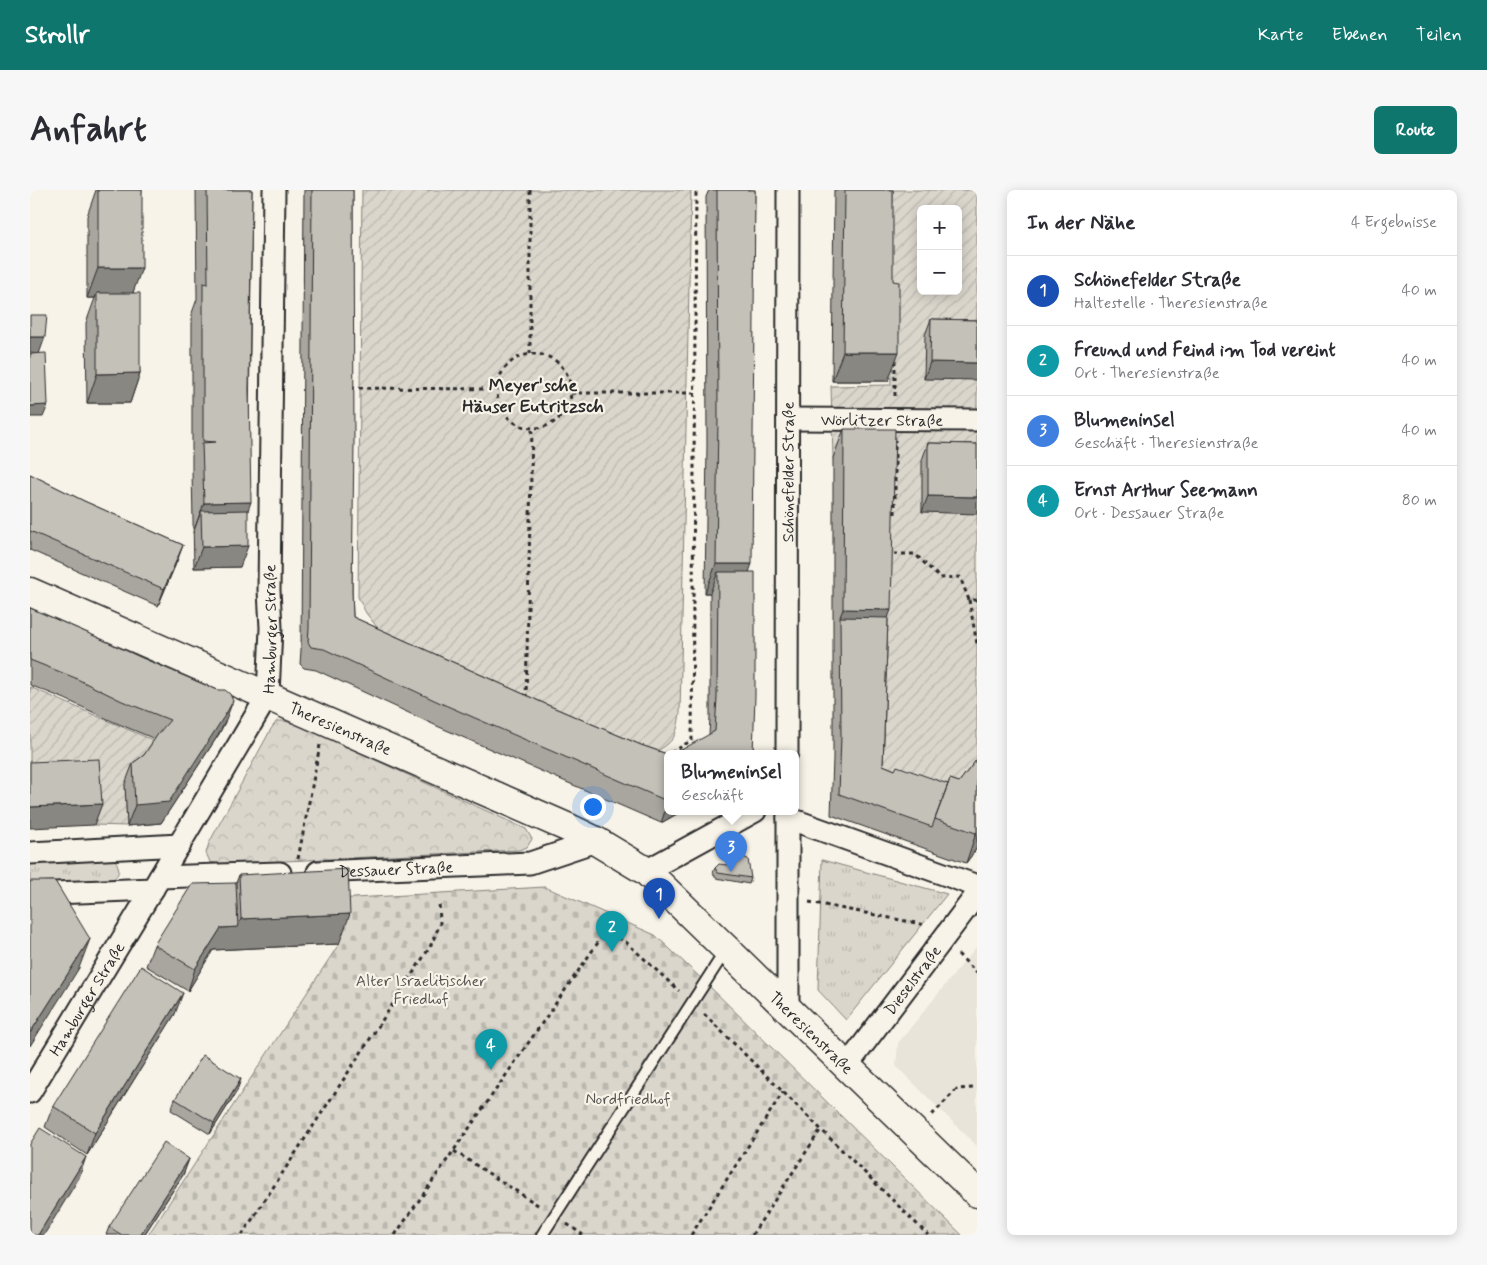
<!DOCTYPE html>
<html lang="de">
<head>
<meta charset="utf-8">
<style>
	:root { --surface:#fff; --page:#f7f7f7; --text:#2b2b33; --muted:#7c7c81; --line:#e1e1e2; --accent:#0f766e }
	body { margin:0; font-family:Mynerve,sans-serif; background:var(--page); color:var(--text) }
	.controls { position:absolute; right:15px; top:15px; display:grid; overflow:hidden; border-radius:8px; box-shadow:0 2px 12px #0003 }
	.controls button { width:45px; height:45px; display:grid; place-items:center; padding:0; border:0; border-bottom:1px solid var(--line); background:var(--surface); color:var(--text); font:25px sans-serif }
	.you { position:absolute; left:562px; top:616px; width:18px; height:18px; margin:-12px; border:4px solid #fff; border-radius:50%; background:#1a73e8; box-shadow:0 0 0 8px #1a73e833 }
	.badge { display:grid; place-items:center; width:32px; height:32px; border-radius:50%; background:var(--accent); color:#fff; font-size:16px; font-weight:700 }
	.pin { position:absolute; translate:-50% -41px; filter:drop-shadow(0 1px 2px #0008) }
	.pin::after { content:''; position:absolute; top:26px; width:18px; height:15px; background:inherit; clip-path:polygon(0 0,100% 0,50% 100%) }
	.popup { position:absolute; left:634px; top:560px; width:135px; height:65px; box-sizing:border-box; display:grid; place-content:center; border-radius:8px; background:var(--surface); filter:drop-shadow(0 1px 4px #0005); font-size:16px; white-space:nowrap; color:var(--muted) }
	.popup b { font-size:19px; color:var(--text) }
	.popup::after { content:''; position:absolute; left:50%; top:100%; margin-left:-10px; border:10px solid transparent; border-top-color:var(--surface) }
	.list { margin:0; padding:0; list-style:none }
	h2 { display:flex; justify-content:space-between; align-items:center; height:65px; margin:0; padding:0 20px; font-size:21px }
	h2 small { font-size:16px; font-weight:400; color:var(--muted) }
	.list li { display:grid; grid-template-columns:32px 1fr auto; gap:15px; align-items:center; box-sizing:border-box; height:70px; padding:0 20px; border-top:1px solid var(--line) }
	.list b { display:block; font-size:19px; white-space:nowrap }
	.list p { margin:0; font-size:16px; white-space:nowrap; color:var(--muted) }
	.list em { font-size:16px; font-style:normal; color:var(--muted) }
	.map { position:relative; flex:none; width:947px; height:1045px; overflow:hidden; border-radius:8px }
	header { display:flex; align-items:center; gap:30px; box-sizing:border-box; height:70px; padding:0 25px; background:var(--accent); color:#fff }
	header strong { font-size:24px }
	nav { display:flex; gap:28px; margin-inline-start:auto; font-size:18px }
	.intro { display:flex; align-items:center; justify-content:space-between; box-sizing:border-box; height:120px; padding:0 30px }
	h1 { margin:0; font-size:35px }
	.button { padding:12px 22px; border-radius:8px; background:var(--accent); color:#fff; font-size:18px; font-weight:700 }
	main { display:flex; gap:30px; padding:0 30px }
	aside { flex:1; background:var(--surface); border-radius:8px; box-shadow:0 2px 12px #0003 }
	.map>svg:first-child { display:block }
	.built { fill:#e8e4da }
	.grass { fill:url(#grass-tufts); stroke:#82807c }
	.cemetery { fill:url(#cemetery-stones); stroke:#82807c }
	.park { fill:url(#park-crowns); stroke:#82807c }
	.garden { fill:url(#garden-furrows); stroke:#82807c; fill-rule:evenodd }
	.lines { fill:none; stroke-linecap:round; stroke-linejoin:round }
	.service-casing { stroke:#2b2b2b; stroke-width:14 }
	.minor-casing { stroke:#2b2b2b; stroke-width:25 }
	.secondary-casing { stroke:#2b2b2b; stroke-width:31 }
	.path { stroke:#2b2b2b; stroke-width:3; stroke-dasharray:4 4; stroke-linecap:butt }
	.service { stroke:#f7f3e8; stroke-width:10 }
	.minor { stroke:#f7f3e8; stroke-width:21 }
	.secondary { stroke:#f7f3e8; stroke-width:28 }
	.wall { fill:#a9a69f; stroke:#2b2b2b }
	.shaded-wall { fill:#898782; stroke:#2b2b2b }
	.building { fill:#c4c1b9; stroke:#2b2b2b }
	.labels { text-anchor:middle; stroke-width:4.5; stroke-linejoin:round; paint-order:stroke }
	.street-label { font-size:16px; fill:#2b2b2b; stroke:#f7f3e8 }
	.park-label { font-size:16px; fill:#575653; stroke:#f7f3e8 }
	.neighbourhood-label { font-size:18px; font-weight:bold; fill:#2b2b2b; stroke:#f7f3e8 }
</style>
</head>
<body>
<header>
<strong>Strollr</strong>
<nav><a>Karte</a><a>Ebenen</a><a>Teilen</a></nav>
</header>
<div class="intro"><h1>Anfahrt</h1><a class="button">Route</a></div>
<main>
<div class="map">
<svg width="947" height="1045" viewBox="0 0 947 1045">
	<defs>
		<pattern id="grass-tufts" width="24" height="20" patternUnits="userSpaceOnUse" patternTransform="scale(1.25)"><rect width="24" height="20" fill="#dad6cc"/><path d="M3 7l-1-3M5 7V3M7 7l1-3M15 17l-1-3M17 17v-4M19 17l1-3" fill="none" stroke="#bbb8af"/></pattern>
		<pattern id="cemetery-stones" width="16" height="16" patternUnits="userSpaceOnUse" patternTransform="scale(1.25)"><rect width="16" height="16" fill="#dad6cc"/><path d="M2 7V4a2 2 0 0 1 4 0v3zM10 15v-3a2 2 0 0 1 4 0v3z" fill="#bbb8af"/></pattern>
		<pattern id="park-crowns" width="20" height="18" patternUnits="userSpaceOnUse" patternTransform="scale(1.25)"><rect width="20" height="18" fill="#dad6cc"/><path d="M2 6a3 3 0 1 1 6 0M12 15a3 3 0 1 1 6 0" fill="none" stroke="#bbb8af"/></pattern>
		<pattern id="garden-furrows" width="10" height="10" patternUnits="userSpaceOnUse" patternTransform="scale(1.25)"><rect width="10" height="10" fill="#dad6cc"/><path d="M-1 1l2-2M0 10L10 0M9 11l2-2" fill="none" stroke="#bbb8af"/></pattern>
	</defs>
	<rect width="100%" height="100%" fill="#f7f3e8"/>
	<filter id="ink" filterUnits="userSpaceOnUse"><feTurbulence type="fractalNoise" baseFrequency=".02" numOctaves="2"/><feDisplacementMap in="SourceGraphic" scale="10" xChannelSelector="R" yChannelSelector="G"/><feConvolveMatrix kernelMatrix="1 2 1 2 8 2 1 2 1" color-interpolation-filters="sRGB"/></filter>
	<g filter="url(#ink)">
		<!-- built -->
		<path class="built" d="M 947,756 L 947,956 L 866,876 L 868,853 Z"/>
		<!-- grass -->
		<path class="grass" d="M 0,668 L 84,668 C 92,681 90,686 76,693 L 0,696 Z
			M 792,670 L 917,704 L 816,830 L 788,800 Z"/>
		<!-- cemetery -->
		<path class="cemetery" d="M 515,697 L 625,745 L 675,792 L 932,1045 L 118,1045 L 309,754 L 307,709 Z"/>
		<!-- park -->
		<path class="park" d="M 247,531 L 254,531 L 269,535 L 496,639 L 502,649 L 497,657 L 489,660 L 191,674 L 180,672 L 176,663 L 179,653 L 241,539 Z"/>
		<!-- garden -->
		<path class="garden" d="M 332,0 L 661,0 L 650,523 C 647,544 645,552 625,562 L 354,446 L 336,423 L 328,407 Z
			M 852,0 L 947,0 L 947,581 L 918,617 L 849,591 L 803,268 L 801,196 L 861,195 L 859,121 ZM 891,19 L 928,19 L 928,101 L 891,101 Z
			M 0,497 L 127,552 L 95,594 L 97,636 L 64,635 L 0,592 Z"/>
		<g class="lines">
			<defs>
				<path id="service" d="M 512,1045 L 696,760"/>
				<g id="minor">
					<path id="s1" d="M 758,229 L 947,230"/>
					<path id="s2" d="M 757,563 L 758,0"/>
					<path d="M 758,621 L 758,820"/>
					<path d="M 758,628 L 947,696"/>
					<path d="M 0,663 L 150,655"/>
					<path d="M 616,681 L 725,621"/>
					<path id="s3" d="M 288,682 L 500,673 L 566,651"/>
					<path d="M 130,687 L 250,683"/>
					<path d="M 0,704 L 123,699"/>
					<path id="s4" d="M 817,876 L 947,704"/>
					<path id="s5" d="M 0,902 L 130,687 L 238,505 L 241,438 L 239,400 L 244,0"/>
				</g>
				<g id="secondary">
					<path id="s6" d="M 0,402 L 539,638 L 566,651 L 616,681 L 947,1003"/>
				</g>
			</defs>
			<!-- service casing -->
			<use href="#service" class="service-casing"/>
			<!-- minor casing -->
			<use href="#minor" class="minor-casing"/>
			<!-- secondary casing -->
			<use href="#secondary" class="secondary-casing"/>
			<!-- path -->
			<path class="path" d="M 500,164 L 500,0
				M467 201a37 37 0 1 1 74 0a37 37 0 1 1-74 0Z
				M 865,170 L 865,209
				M 321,198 L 467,199
				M 541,203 L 664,203
				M 865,324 L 865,250
				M 864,364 L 885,364 L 910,388 L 930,387 L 939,410 L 947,410
				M 939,410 L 947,454
				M 496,508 L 502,239
				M 641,563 L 662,550 L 666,0
				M 268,669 L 290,555
				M 779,712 L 896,735
				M 928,764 L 947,783
				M 674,824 L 898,1045
				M 902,925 L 927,899 L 943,898
				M 424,961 L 511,1017
				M 537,1034 L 553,1045
				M 212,1045 L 400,757 L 410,734 L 409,711
				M 365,1045 L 576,741 L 596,752 L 649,801
				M 661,1045 L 753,902
				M 722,1045 L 791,939"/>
			<!-- service -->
			<use href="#service" class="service"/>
			<!-- minor -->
			<use href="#minor" class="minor"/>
			<!-- secondary -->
			<use href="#secondary" class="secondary"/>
		</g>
		<!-- wall -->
		<path class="wall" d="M 66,0 L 112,0 L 103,103 L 110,183 L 100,213 L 57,213 L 56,133 L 65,108 L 57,108 L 57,26 Z
			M 166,0 L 222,0 L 218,320 L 210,377 L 164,378 L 162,282 L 162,123 L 167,109 Z
			M 274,0 L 323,0 L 322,401 L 323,427 L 520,516 L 611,555 L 637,564 L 637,621 L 652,621 L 631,633 L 407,536 L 286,480 L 274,478 L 270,474 L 271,460 Z
			M 679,0 L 725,0 L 719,382 L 723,563 L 679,545 L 680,528 L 680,403 L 675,403 L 677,255 L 676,7 Z
			M 804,0 L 863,0 L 858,191 L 802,191 Z
			M 901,129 L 947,130 L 894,189 L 895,145 Z
			M 814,239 L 858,428 L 853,575 L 865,580 L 918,594 L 920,589 L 929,592 L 947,569 L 947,658 L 936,673 L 801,625 L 803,568 L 803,268 Z
			M 898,253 L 947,254 L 892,322 L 892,270 Z
			M 0,284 L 54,311 L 153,355 L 147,371 L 128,416 L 0,360 Z
			M 0,418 L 195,532 L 189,544 L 131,633 L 97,636 L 95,594 L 103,573 L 114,565 L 125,549 L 84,532 L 35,509 L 0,495 Z
			M 685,678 L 721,688 L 719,694 L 686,688 L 683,683 Z
			M 209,685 L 309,754 L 183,760 L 158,801 L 116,776 L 124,755 L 206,693 Z
			M 145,824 L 57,965 L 15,937 L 23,916 Z
			M 207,901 L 180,944 L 141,920 L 145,909 Z
			M 159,969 L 153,985 L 114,1045 L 76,1045 L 79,1037 Z"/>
		<!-- shaded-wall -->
		<path class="shaded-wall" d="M 68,78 L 112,78 L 101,108 L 67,103 L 65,108 L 57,108 Z
			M 0,147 L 15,147 L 9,164 L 0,163 Z
			M 813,162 L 869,162 L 858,191 L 802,191 Z
			M 900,172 L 947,173 L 947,190 L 894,189 Z
			M 110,183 L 100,213 L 57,213 L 67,184 Z
			M 18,215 L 13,227 L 0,227 L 0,216 Z
			M 898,306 L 947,307 L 947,324 L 892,322 Z
			M 221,312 L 210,342 L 171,321 L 163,343 L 174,313 Z
			M 153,355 L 147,371 L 128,416 L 134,399 Z
			M 218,356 L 210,377 L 164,378 L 172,357 Z
			M 686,374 L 722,374 L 711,404 L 688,382 L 680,403 L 675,403 Z
			M 813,419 L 861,420 L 850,449 L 810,427 Z
			M 203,511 L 195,532 L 189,544 L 131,633 L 97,636 L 105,615 Z
			M 72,614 L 64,635 L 0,638 L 0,617 Z
			M 637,615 L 637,621 L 652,621 L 631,633 Z
			M 947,642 L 947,658 L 936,673 L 946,643 Z
			M 320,724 L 309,754 L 183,760 L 158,801 L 165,779 L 191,738 L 208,737 L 211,729 Z
			M 60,749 L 49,778 L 0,856 L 0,843 Z
			M 153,803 L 145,824 L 57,965 L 65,943 Z
			M 211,889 L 207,901 L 180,944 L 184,933 Z
			M 56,967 L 49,988 L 14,1045 L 8,1045 Z
			M 159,969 L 153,985 L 114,1045 L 110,1045 Z"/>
		<!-- building -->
		<path class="building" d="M 68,0 L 112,0 L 112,78 L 68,78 Z
			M 177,0 L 222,0 L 219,200 L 221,312 L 174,313 L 172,253 L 186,252 L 173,251 L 173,93 L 178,94 Z
			M 282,0 L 323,0 L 324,252 L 322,401 L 323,427 L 520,516 L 611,555 L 637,564 L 637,611 L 415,515 L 294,459 L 281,457 L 278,452 L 279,438 Z
			M 687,0 L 725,0 L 722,374 L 686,374 L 688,226 Z
			M 815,0 L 863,0 L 863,91 L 869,92 L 869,162 L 813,162 Z
			M 67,103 L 110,103 L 110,183 L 67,184 Z
			M 0,125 L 17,125 L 15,147 L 0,147 Z
			M 901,129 L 947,130 L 947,173 L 900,172 Z
			M 16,163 L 18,215 L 0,216 L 0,164 Z
			M 814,239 L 865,239 L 861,420 L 813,419 Z
			M 898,253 L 947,254 L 947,307 L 898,306 Z
			M 0,284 L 54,311 L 153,355 L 134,399 L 0,341 Z
			M 218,320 L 218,356 L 172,357 L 171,321 Z
			M 688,382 L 725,382 L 725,506 L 723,563 L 646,563 L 685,541 L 687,507 Z
			M 0,418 L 60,444 L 110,467 L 187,500 L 195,500 L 200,504 L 203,511 L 197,522 L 139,612 L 105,615 L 103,573 L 114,565 L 128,544 L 140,530 L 92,511 L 43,487 L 0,470 Z
			M 810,427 L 858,428 L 853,575 L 865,580 L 867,576 L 918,594 L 902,637 L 809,604 L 811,546 Z
			M 69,569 L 72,614 L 0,617 L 0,572 Z
			M 947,569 L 947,642 L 946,643 L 905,629 L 920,589 L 929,592 Z
			M 709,665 L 718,669 L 721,688 L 688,683 L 685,678 L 689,674 L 697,675 L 701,668 Z
			M 318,679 L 320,724 L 211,729 L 209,685 Z
			M 0,691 L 25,691 L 60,749 L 0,843 Z
			M 206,693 L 208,737 L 191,738 L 165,779 L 124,755 L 162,694 Z
			M 111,776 L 153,803 L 65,943 L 23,916 Z
			M 173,865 L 211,889 L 184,933 L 145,909 Z
			M 10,938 L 56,967 L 8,1045 L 0,1045 L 0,954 Z
			M 134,952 L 159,969 L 110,1045 L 92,1045 L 79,1037 Z"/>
	</g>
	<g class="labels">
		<!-- street labels -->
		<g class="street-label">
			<text dy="6" stroke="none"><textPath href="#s1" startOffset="94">Wörlitzer Straße</textPath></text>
			<text dy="6" stroke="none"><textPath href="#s2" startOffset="281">Schönefelder Straße</textPath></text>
			<text dy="6" stroke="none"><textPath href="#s5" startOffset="529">Hamburger Straße</textPath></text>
			<text dy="6" stroke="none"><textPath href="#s6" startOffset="339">Theresienstraße</textPath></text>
			<text dy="6" stroke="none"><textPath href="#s3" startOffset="78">Dessauer Straße</textPath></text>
			<text dy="6" stroke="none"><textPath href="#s4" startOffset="108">Dieselstraße</textPath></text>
			<text dy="6" stroke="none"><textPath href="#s5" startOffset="109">Hamburger Straße</textPath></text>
			<text dy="6" stroke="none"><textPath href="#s6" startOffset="908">Theresienstraße</textPath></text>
		</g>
		<!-- park labels -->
		<g class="park-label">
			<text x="391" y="796">Alter Israelitischer<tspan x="391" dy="18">Friedhof</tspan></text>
			<text x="598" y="914">Nordfriedhof</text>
		</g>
		<!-- neighbourhood labels -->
		<g class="neighbourhood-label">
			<text x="503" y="201">Meyer'sche<tspan x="503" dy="21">Häuser Eutritzsch</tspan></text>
		</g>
	</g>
</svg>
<div class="controls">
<button>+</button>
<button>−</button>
</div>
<div class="you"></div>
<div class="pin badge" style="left:629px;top:729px;background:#1a4fb4">1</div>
<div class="pin badge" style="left:582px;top:762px;background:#0f9aa8">2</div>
<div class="pin badge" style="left:701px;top:682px;background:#3f7fe0">3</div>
<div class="popup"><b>Blumeninsel</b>Geschäft</div>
<div class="pin badge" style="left:461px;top:880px;background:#0f9aa8">4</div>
</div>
<aside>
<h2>In der Nähe<small>4 Ergebnisse</small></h2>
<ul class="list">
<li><span class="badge" style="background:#1a4fb4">1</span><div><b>Schönefelder Straße</b><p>Haltestelle · Theresienstraße</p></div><em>40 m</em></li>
<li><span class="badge" style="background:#0f9aa8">2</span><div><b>Freund und Feind im Tod vereint</b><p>Ort · Theresienstraße</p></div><em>40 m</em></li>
<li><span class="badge" style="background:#3f7fe0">3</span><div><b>Blumeninsel</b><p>Geschäft · Theresienstraße</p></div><em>40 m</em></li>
<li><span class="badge" style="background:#0f9aa8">4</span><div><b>Ernst Arthur Seemann</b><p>Ort · Dessauer Straße</p></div><em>80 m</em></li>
</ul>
</aside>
</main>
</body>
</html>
